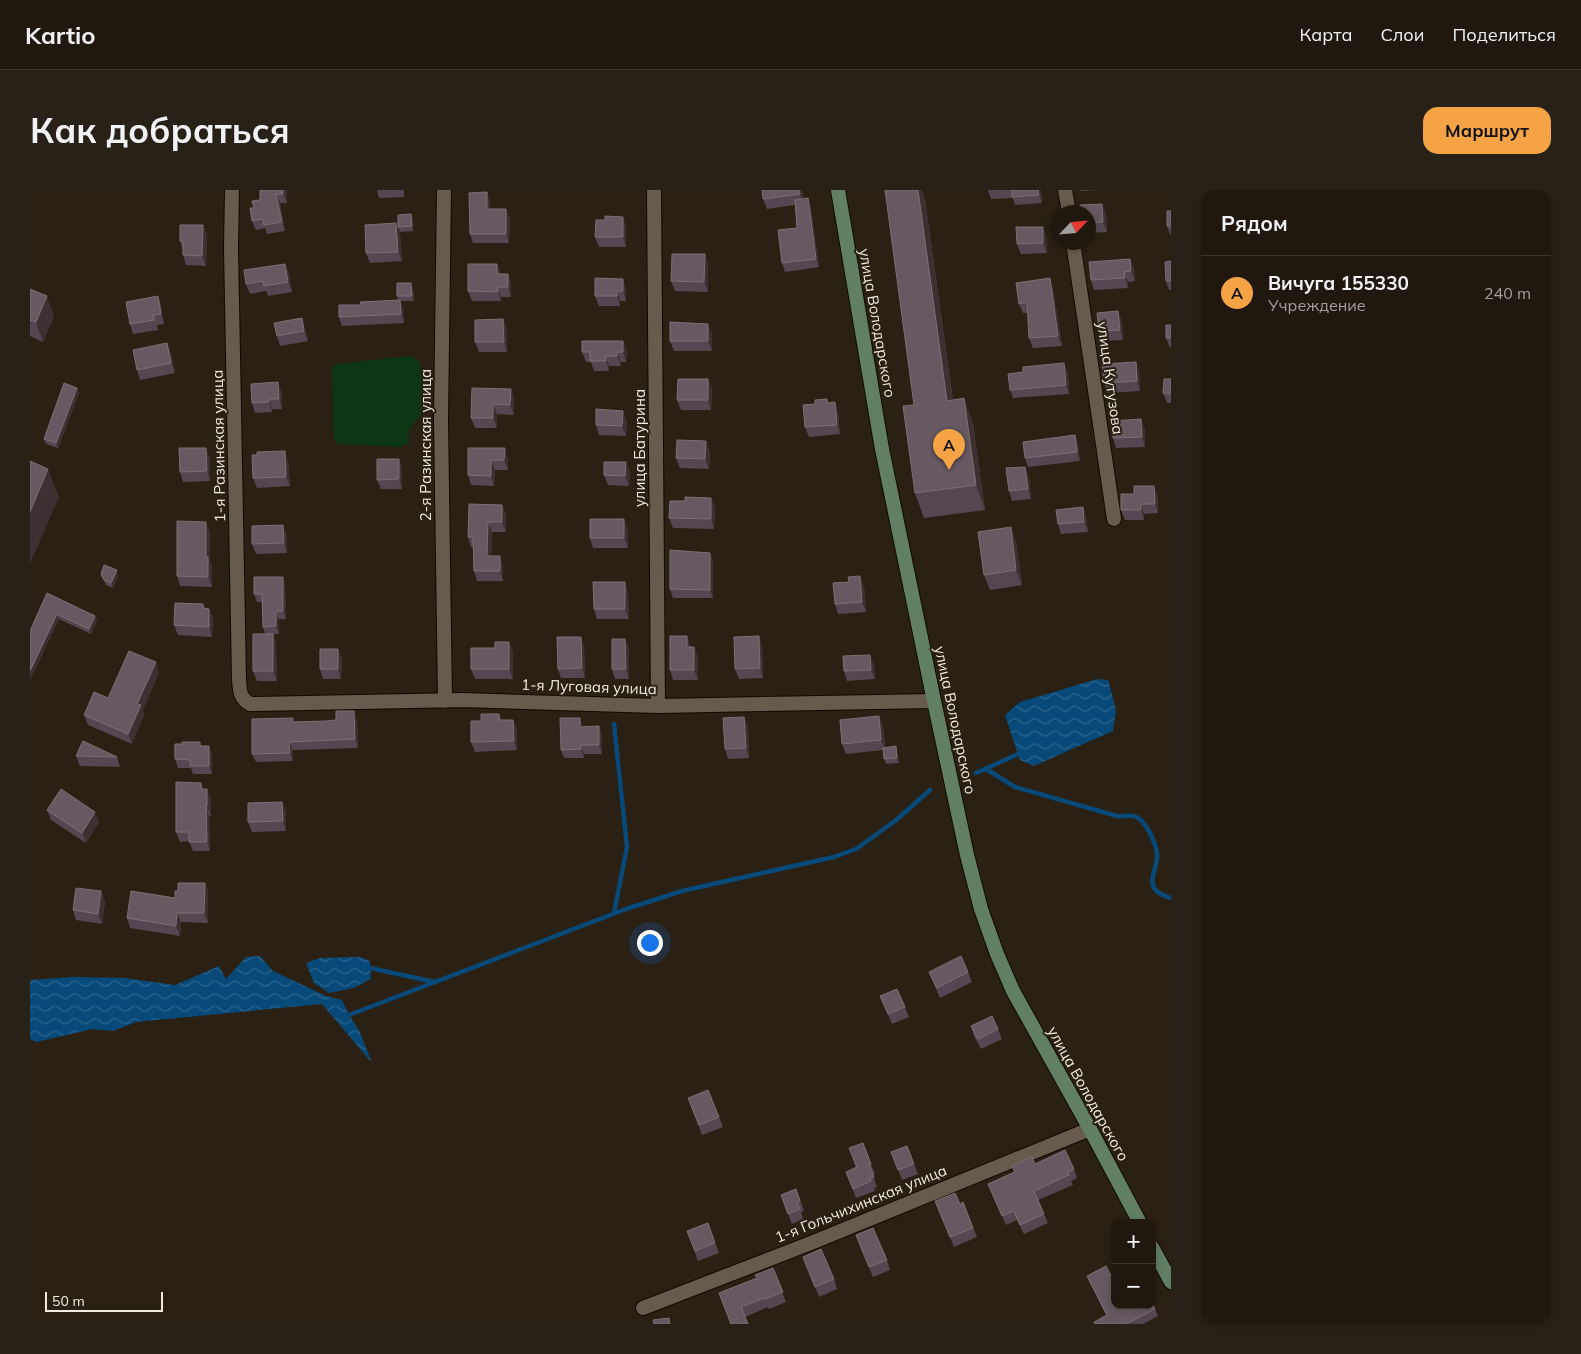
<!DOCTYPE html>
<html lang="ru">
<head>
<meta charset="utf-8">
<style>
	:root { --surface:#20180e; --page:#282117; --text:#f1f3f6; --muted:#a2a09e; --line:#3d372e; --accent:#f5a345 }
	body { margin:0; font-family:Mulish,sans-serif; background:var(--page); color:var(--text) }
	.controls { position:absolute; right:15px; bottom:15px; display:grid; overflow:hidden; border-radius:10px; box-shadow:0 2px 8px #0003 }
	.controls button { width:45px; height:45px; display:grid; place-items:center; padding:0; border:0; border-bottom:1px solid var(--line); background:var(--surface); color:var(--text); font:25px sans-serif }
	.compass { position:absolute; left:1021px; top:15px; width:45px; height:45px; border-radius:50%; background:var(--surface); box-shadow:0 2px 8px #0003; rotate:64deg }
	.scale { position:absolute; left:15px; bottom:12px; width:118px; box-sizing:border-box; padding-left:5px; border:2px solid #f2ebe2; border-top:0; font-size:14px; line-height:18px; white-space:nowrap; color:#f2ebe2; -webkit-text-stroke:4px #2a2013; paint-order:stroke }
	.you { position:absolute; left:619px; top:752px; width:18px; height:18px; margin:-12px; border:4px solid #fff; border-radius:50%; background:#1a73e8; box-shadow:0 0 0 8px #1a73e833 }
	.badge { display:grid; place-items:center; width:32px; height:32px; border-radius:50%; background:var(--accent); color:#111; font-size:16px; font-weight:700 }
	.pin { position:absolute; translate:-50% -41px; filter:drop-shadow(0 1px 2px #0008) }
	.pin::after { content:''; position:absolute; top:26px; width:18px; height:15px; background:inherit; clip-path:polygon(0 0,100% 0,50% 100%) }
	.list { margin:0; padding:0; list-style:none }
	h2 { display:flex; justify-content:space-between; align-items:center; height:65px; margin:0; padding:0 20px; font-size:21px }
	h2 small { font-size:16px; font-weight:400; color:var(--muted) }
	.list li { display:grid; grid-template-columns:32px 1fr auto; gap:15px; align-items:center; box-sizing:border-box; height:75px; padding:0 20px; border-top:1px solid var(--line) }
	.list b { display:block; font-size:19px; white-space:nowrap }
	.list p { margin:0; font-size:16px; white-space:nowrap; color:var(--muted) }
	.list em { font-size:16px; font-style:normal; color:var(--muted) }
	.map { position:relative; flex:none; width:1141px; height:1134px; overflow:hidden; border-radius:15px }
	header { display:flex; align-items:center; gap:30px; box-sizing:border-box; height:70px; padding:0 25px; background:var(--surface); border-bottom:1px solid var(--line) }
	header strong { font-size:24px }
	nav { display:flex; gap:28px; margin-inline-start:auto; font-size:18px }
	.intro { display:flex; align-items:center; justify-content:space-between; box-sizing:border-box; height:120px; padding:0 30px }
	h1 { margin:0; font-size:35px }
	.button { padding:12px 22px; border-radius:15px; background:var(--accent); color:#111; font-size:18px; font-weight:700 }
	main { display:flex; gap:30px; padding:0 30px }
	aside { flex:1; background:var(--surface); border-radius:15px; box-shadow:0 2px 8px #0003 }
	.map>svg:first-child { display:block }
	.green { fill:#0d3615 }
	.water { fill:url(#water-waves) }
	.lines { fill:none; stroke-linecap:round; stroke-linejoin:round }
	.stream { stroke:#074a79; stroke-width:4.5 }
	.minor-casing { stroke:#120901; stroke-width:16 }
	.secondary-casing { stroke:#120901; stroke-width:16 }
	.minor { stroke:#675b4d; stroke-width:14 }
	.secondary { stroke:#607f64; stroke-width:14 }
	.wall { fill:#554751 }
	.shaded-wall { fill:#3d3032 }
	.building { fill:#665961; stroke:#7c7075 }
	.labels { text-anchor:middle; stroke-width:4; stroke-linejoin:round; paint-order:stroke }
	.street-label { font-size:15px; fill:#f2ebe2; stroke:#2a2013 }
</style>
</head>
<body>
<header>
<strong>Kartio</strong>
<nav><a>Карта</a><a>Слои</a><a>Поделиться</a></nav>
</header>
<div class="intro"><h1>Как добраться</h1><a class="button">Маршрут</a></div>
<main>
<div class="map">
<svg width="1141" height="1134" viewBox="0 0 1141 1134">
	<defs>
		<pattern id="water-waves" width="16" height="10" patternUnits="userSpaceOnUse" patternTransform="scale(1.25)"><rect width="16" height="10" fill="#074a79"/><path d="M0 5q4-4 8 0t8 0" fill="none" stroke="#2c648c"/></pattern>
	</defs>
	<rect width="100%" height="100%" fill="#2a2013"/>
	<!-- green -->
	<path class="green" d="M 380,166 L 387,169 L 391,175 L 394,219 L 390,226 L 380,238 L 378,253 L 370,257 L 308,254 L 304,249 L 302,178 L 307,174 Z"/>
	<!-- water -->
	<path class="water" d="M 1067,489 L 1078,490 L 1086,520 L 1083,541 L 1004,576 L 990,570 L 975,525 L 990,512 Z
		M 230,766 L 243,781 L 296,806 L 312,810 L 319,825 L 329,840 L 342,873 L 292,814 L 106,832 L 83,841 L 63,839 L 6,852 L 0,849 L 0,790 L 44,787 L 94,788 L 145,795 L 189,776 L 196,789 L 216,767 Z
		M 330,767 L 340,771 L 341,789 L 324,798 L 299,803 L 284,793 L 276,773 L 290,768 Z"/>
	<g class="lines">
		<!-- stream -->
		<path class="stream" d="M 956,579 L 985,597 L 1087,626 C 1093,627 1098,625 1103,626 C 1116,628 1128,657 1127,668 C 1127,677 1120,686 1123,695 C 1125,703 1134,706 1141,708
			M 946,583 L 988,564
			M 584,723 L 597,657 L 584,534
			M 340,778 L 405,792
			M 319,825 L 596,719 L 652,701 L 804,667 L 826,659 L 865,631 L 900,600"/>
		<defs>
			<path id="minor" d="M 202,0 L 201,58 L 209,489 C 210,500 209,508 220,514 L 433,510 L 628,516 L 904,511
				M 414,0 L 411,229 L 415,511
				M 624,0 L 628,516
				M 1035,0 L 1039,22
				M 1043,52 L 1084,329
				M 613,1118 L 781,1053 L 1060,939"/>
			<path id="secondary" d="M 808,0 L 852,259 L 904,511 L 937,665 L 951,719 L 967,764 L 983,801 L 1060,939 L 1110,1033
				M 1122,1057 L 1141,1092"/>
		</defs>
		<!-- minor casing -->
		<use href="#minor" class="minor-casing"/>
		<!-- secondary casing -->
		<use href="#secondary" class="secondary-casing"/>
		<!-- minor -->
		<use href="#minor" class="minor"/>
		<!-- secondary -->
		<use href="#secondary" class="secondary"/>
	</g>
	<!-- wall -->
	<path class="wall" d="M 257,0 L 257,13 L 250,13 L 255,41 L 237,44 L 235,38 L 226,40 L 222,31 L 224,18 L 230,10 Z
		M 347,0 L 374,0 L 374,7 L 349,8 Z
		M 772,0 L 773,9 L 781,17 L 789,77 L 755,82 L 752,73 L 767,38 L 765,15 L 737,19 L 733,9 Z
		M 958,0 L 1011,0 L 1012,13 L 985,15 L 983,8 L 961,9 Z
		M 1050,0 L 1069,0 L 1050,1 Z
		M 457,2 L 460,12 L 460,19 L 480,28 L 479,53 L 443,53 L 440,44 Z
		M 895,9 L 923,210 L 943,233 L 955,320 L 894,328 L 885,303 L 884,215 Z
		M 1141,21 L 1141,46 L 1137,36 Z
		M 1058,22 L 1076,23 L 1077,42 L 1058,43 Z
		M 383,29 L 383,41 L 370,42 L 368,37 Z
		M 596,36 L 596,57 L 569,57 L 565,47 Z
		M 370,43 L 372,71 L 340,73 L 336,63 Z
		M 177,45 L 176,76 L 156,75 L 153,65 L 153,60 L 150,51 Z
		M 1016,46 L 1017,63 L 991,64 L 987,54 Z
		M 1100,69 L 1104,79 L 1105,91 L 1098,92 L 1098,98 L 1064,100 L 1061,90 Z
		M 1141,71 L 1141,100 L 1139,100 L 1136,91 Z
		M 255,74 L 259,84 L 262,102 L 238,106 L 236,101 L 220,104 L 216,94 Z
		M 467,74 L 471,84 L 478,84 L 481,93 L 481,107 L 471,107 L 471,111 L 442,111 L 438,101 Z
		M 678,74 L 678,102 L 645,101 L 641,91 Z
		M 383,98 L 384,111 L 370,111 L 373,119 L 374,133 L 312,136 L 309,127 L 331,115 L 368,110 L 367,106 Z
		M 596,98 L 596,111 L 590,111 L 590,116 L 569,116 L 565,106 Z
		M 1023,98 L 1032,156 L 1003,158 L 999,148 L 998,123 L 993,123 L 989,114 Z
		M 0,99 L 24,126 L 13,152 L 0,146 Z
		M 128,106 L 131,116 L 134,134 L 127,135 L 128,140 L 103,144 L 100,134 Z
		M 473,129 L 477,139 L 477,162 L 449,162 L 445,152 Z
		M 1092,131 L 1093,150 L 1072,151 L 1069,141 Z
		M 678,134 L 682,144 L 682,161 L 644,161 L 640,151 Z
		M 1141,135 L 1141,158 L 1140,158 L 1136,148 Z
		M 275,138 L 278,151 L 250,156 L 247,146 Z
		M 137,153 L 141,163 L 145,183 L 110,190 L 107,180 Z
		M 597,160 L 596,172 L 591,172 L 591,176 L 579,176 L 579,181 L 564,181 L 561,172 L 556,172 L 552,162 Z
		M 1106,172 L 1109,182 L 1110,201 L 1077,203 L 1074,193 Z
		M 1038,182 L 1039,204 L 983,208 L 980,200 Z
		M 678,189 L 682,199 L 681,220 L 651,220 L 647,210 Z
		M 1141,189 L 1141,213 L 1137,213 L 1133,203 Z
		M 47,198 L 49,203 L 28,258 L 16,254 L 14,249 Z
		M 481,199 L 484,209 L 484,225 L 467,224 L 467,238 L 445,238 L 441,228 Z
		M 252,202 L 252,219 L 242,219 L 242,222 L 225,223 L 222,213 Z
		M 797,209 L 799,213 L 808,222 L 810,244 L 779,247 L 775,237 L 785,214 Z
		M 597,231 L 596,246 L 569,245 L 566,235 Z
		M 1115,239 L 1115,257 L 1086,258 L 1083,248 Z
		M 1045,245 L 1048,254 L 1050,271 L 998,277 L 995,268 Z
		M 438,258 L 478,268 L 478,280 L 465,280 L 464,296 L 441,295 L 438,285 Z
		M 680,261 L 679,279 L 650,278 L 646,268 Z
		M 180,268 L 180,291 L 153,292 L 150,282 Z
		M 369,269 L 372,279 L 372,299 L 351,299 L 347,290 Z
		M 258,271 L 260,296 L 227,298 L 223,288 Z
		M 600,282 L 599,296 L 578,295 L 574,285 Z
		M 999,287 L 1001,309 L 982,311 L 979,301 Z
		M 1128,306 L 1128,323 L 1114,324 L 1114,330 L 1095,330 L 1091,320 Z
		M 681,308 L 685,318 L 684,339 L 643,338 L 639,328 L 655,311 Z
		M 472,315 L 476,325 L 476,342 L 462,342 L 461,366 L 473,376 L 473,391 L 447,391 L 444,381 L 443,357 L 441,357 L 438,347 Z
		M 1053,317 L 1056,327 L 1058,342 L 1031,344 L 1028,334 Z
		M 598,339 L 598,358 L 563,358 L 560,348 Z
		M 180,342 L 180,371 L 182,377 L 182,397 L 150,396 L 147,386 Z
		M 257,345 L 257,363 L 226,364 L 222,354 Z
		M 986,352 L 992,395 L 960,400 L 954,385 Z
		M 683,371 L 683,408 L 643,408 L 640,399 Z
		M 71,384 L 88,385 L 83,398 L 76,395 Z
		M 255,395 L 256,429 L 248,429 L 249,444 L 243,444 L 246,454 L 247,491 L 227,491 L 223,481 L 235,444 L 233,437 L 232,412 L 227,412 L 224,404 Z
		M 834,396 L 836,422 L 808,424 L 805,414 Z
		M 598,402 L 599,429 L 567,429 L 564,419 Z
		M 17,403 L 65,426 L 67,431 L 61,444 L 29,429 L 0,490 L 0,441 Z
		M 173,414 L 175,418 L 179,419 L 183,428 L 182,447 L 148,445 L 144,435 Z
		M 551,447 L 554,457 L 555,488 L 531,488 L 528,479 Z
		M 595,449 L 599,458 L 599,489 L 585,489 L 582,479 Z
		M 479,452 L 483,462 L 483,489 L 445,489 L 441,479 L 465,458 Z
		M 732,456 L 733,488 L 709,489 L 705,479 Z
		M 664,457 L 668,467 L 668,490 L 643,490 L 640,480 Z
		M 840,465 L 844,475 L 845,489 L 817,491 L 814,481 Z
		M 312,469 L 311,489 L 293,489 L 290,479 Z
		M 129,482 L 113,520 L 114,525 L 102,554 L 58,535 L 54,525 L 78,508 Z
		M 469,524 L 471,530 L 483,530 L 487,540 L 487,560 L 445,562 L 441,552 L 451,531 Z
		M 714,527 L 718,537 L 719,568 L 698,569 L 695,559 Z
		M 327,530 L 328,558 L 263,560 L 263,571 L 226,572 L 222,564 L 265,532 Z
		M 853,536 L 855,557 L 867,561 L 869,573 L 856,574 L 854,569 L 853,560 L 816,564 L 812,554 Z
		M 572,545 L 572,564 L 554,564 L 554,568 L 534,568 L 531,560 Z
		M 170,552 L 171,556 L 182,564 L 182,584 L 163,584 L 161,578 L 148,578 L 145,569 L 152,554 Z
		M 46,566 L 87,567 L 90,577 L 50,576 Z
		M 171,593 L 173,599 L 181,609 L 181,626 L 179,626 L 180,661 L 163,661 L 159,651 L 150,652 L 146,642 Z
		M 252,612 L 256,622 L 256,641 L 222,642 L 218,632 Z
		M 17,620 L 69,632 L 56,653 L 21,630 Z
		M 175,693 L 178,702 L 178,733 L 151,732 L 150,746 L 100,738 L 97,728 L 145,708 L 148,701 Z
		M 71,701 L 75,711 L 72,734 L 46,730 L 43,720 Z
		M 899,782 L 938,782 L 942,792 L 910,808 L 903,792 Z
		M 850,806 L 875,817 L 879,827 L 862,834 Z
		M 941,836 L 968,839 L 972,849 L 951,859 L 944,846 Z
		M 658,908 L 689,927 L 693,937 L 672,945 Z
		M 877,956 L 888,984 L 872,990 L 861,962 Z
		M 819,958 L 841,974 L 845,984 L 843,985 L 847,997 L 844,998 L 845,1001 L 826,1008 L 816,982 L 826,978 Z
		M 1005,974 L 1044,979 L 1047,988 L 1041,991 L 1043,995 L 1008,1010 L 1018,1033 L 994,1044 L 987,1030 L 976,1035 L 958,994 L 984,982 L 982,976 Z
		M 766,999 L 774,1021 L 771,1022 L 773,1029 L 762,1034 L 751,1005 Z
		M 905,1011 L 930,1014 L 933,1012 L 947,1047 L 924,1057 Z
		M 678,1033 L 689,1063 L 668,1071 L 657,1041 Z
		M 826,1045 L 857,1070 L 860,1080 L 843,1087 Z
		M 773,1067 L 804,1089 L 807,1099 L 789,1107 Z
		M 743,1078 L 756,1112 L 739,1119 L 738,1117 L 715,1127 L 718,1134 L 701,1134 L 689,1103 L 727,1088 Z
		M 1057,1086 L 1097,1117 L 1125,1119 L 1128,1126 L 1113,1134 L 1064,1134 L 1076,1125 L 1060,1093 Z"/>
	<!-- shaded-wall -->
	<path class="shaded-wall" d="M 253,0 L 257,0 L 257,13 L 253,4 Z
		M 769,0 L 772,0 L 773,14 L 770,4 Z
		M 888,0 L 892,0 L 895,9 L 926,235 L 917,211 Z
		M 1008,0 L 1011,0 L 1012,13 L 1009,5 Z
		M 457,2 L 460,12 L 461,28 L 457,19 Z
		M 246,4 L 250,13 L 255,41 L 252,32 Z
		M 778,8 L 781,17 L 789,77 L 786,69 Z
		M 1072,14 L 1076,23 L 1077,42 L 1073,32 Z
		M 476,19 L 480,28 L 479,53 L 476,44 Z
		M 381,24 L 383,29 L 383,41 L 382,36 Z
		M 593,27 L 596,36 L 596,57 L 593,47 Z
		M 366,33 L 370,43 L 372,71 L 368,62 Z
		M 173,35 L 177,45 L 176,76 L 172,66 Z
		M 1013,37 L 1016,46 L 1017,63 L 1013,53 Z
		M 675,64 L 678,74 L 678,102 L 674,92 Z
		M 1100,69 L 1104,79 L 1105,91 L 1101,81 Z
		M 255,74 L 259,84 L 262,102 L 258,92 Z
		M 467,74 L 471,84 L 467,84 Z
		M 1094,82 L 1098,92 L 1098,98 L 1095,88 Z
		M 478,84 L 481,93 L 481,107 L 478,97 Z
		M 1020,88 L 1023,98 L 1032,156 L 1028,146 Z
		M 593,89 L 596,98 L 596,111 L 593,101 Z
		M 381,93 L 383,98 L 384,111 L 382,106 Z
		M 468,97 L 471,107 L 471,111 L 468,102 Z
		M 587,101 L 590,111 L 590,116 L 587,106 Z
		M 17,106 L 24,126 L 13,152 L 6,132 Z
		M 128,106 L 131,116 L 134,134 L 131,124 Z
		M 370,110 L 373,119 L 374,133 L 371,124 Z
		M 1088,121 L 1092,131 L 1093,150 L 1090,140 Z
		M 272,128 L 275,138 L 278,151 L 274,141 Z
		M 473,129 L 477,139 L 477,162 L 474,152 Z
		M 678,134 L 682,144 L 682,161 L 678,151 Z
		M 593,151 L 597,160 L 596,172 L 593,162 Z
		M 137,153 L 141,163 L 145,183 L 141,173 Z
		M 587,162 L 591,172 L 591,176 L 587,166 Z
		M 576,166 L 579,176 L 579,181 L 576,171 Z
		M 1106,172 L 1109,182 L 1110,201 L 1107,191 Z
		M 1034,173 L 1038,182 L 1039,204 L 1036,195 Z
		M 678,189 L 682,199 L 681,220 L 678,210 Z
		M 248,192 L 252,202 L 252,219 L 249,209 Z
		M 47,198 L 49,203 L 28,258 L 26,253 Z
		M 481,199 L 484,209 L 484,225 L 480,215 Z
		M 934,208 L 943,233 L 955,320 L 946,295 Z
		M 239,209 L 242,219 L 242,222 L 239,212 Z
		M 805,212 L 808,222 L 810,244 L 807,235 Z
		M 463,214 L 467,224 L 467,238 L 463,228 Z
		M 593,221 L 597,231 L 596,246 L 592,236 Z
		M 1111,229 L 1115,239 L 1115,257 L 1112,247 Z
		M 1045,245 L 1048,254 L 1050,271 L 1047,262 Z
		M 676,251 L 680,261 L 679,279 L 675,269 Z
		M 176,258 L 180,268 L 180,291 L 177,281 Z
		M 475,258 L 478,268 L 478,280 L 474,270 Z
		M 255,261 L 258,271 L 260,296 L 256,287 Z
		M 369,269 L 372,279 L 372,299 L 369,289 Z
		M 461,270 L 465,280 L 464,296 L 461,286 Z
		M 596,272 L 600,282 L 599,296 L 595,286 Z
		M 995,277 L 999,287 L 1001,309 L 998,299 Z
		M 18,279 L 29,307 L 0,374 L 0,322 Z
		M 1124,296 L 1128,306 L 1128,323 L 1125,314 Z
		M 681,308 L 685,318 L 684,339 L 681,329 Z
		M 1111,314 L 1114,324 L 1114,330 L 1111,320 Z
		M 472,315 L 476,325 L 476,342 L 472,332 Z
		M 1053,317 L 1056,327 L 1058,342 L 1054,332 Z
		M 594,329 L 598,339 L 598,358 L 594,348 Z
		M 176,332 L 180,342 L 180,371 L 182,377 L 182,397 L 178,387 L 176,367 Z
		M 458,332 L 462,342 L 461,376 L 457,366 Z
		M 253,335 L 257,345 L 257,363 L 254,353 Z
		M 981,337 L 986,352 L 992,395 L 986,380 Z
		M 680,363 L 683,371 L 683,408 L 680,400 Z
		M 470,366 L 473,376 L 473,391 L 470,381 Z
		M 87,380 L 88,385 L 83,398 L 81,393 Z
		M 830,386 L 834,396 L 836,422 L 832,412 Z
		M 253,387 L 255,395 L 256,429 L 253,421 Z
		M 595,392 L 598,402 L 599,429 L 595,419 Z
		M 179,419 L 183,428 L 182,447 L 179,437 Z
		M 246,421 L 248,429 L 249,444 L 246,436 Z
		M 27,424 L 29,429 L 0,490 L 0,481 Z
		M 65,426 L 67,431 L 61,444 L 59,439 Z
		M 243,444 L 246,454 L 247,491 L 243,481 Z
		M 657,446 L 661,456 L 661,467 L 657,457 Z
		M 729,446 L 732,456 L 733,488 L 730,478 Z
		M 551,447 L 554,457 L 555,488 L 552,478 Z
		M 595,449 L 599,458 L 599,489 L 596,479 Z
		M 479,452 L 483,462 L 483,489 L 479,479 Z
		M 664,457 L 668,467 L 668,490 L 664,480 Z
		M 308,459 L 312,469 L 311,489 L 308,479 Z
		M 840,465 L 844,475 L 845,489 L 841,480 Z
		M 126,472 L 129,482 L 113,520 L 114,525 L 102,554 L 98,544 L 107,514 Z
		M 324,521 L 327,530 L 328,558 L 325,549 Z
		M 849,526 L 853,536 L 855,560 L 851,550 Z
		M 714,527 L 718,537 L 719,568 L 716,558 Z
		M 550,528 L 553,536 L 550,537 Z
		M 483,530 L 487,540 L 487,560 L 484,551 Z
		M 569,536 L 572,545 L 572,564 L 569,555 Z
		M 259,552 L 263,560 L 263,571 L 260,563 Z
		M 551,555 L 554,564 L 554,568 L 551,559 Z
		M 179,556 L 182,564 L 182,584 L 179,576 Z
		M 866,556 L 867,561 L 869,573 L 867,568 Z
		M 177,599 L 181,609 L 181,626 L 177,616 Z
		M 252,612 L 256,622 L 256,641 L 253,631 Z
		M 176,616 L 179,626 L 180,661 L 177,652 Z
		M 65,622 L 69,632 L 56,653 L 52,643 Z
		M 175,693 L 178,702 L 178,733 L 174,723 Z
		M 71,701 L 75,711 L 72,734 L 68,724 Z
		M 147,723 L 151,732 L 150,746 L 146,736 Z"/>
	<!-- building -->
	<path class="building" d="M 230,0 L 253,0 L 253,4 L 246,4 L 252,32 L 234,35 L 233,29 L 222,31 L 220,18 L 224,18 L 222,11 L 230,10 Z
		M 732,0 L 769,0 L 770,4 L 733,9 Z
		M 855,0 L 888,0 L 917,211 L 934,208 L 946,295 L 885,303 L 873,216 L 884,215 Z
		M 982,0 L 1008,0 L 1009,5 L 982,7 Z
		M 457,2 L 457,19 L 476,19 L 476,44 L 440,44 L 439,3 Z
		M 778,8 L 786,69 L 752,73 L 748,40 L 767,38 L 765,10 Z
		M 1072,14 L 1073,32 L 1058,33 L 1058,22 L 1051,22 L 1050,15 Z
		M 1137,21 L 1141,21 L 1141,36 L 1137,36 Z
		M 381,24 L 382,36 L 368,37 L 368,25 Z
		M 575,26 L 593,27 L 593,47 L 565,47 L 566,30 L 575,30 Z
		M 366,33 L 368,62 L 336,63 L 335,35 Z
		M 150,35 L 173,35 L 172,66 L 153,65 L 153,51 L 150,51 Z
		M 986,37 L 1013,37 L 1013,53 L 987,54 Z
		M 642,64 L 675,64 L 674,92 L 641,91 Z
		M 1100,69 L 1101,81 L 1094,82 L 1095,88 L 1061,90 L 1059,72 Z
		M 1141,71 L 1141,91 L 1136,91 L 1135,72 Z
		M 255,74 L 258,92 L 234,96 L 233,91 L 216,94 L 214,80 Z
		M 438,74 L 467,74 L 467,84 L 478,84 L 478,97 L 468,97 L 468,102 L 438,101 Z
		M 565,88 L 593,89 L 593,101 L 587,101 L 587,106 L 565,106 Z
		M 1020,88 L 1028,146 L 999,148 L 997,112 L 989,114 L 986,93 Z
		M 367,93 L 381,93 L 382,106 L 367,106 Z
		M 0,99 L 17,106 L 6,132 L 0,130 Z
		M 128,106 L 131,124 L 123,125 L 124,130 L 100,134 L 96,112 Z
		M 370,110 L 371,124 L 309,127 L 309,115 L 331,115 L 330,112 Z
		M 1088,121 L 1090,140 L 1069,141 L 1067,123 Z
		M 272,128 L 274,141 L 247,146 L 244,133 Z
		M 473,129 L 474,152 L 445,152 L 445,130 Z
		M 640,132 L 678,134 L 678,151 L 640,151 Z
		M 1136,135 L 1141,135 L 1141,148 L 1136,148 Z
		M 552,151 L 593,151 L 593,162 L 587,162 L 587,166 L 576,166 L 576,171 L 560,171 L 560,162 L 552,162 Z
		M 137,153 L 141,173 L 107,180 L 103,160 Z
		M 1106,172 L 1107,191 L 1074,193 L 1072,174 Z
		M 1034,173 L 1036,195 L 980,200 L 978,184 L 993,182 L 993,177 Z
		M 648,189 L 678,189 L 678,210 L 647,210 Z
		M 1134,189 L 1141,189 L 1141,204 L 1133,203 Z
		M 248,192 L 249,209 L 239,209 L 239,212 L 222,213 L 221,194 Z
		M 34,193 L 47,198 L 26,253 L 14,249 Z
		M 442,198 L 481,199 L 480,215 L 463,214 L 463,228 L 441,228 Z
		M 797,209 L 797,213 L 805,212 L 807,235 L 775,237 L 773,215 L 785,214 L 785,210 Z
		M 566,219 L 593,221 L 592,236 L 566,235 Z
		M 1111,229 L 1112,247 L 1083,248 L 1082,231 Z
		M 1045,245 L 1047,262 L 995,268 L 993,252 Z
		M 647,250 L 676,251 L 675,269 L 646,268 Z
		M 149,258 L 176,258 L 177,281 L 150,282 Z
		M 438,258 L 475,258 L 474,270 L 461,270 L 461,286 L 438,285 Z
		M 255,261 L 256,287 L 223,288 L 222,265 L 227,265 L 227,262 Z
		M 347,269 L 369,269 L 369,289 L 347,290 Z
		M 0,271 L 18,279 L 0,322 Z
		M 574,272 L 596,272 L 595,286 L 574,285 Z
		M 995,277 L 998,299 L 979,301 L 976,278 Z
		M 1104,296 L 1124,296 L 1125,314 L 1111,314 L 1111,320 L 1091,320 L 1091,304 L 1104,304 Z
		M 655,307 L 681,308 L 681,329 L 639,328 L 640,311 L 655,311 Z
		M 439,314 L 472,315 L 472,332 L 458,332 L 457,366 L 470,366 L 470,381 L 444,381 L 443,347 L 438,347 Z
		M 1053,317 L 1054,332 L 1028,334 L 1026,320 Z
		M 560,329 L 594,329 L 594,348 L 560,348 Z
		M 147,331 L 176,332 L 176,367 L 178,367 L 178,387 L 147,386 Z
		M 253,335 L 254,353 L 222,354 L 222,336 Z
		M 981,337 L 986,380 L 954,385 L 948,342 Z
		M 640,360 L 680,363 L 680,400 L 640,399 Z
		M 74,375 L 87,380 L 81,393 L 74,390 L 71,384 Z
		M 830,386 L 832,412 L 805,414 L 803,393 L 819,392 L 818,387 Z
		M 224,387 L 253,387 L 253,421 L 246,421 L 246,436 L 233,437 L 232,404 L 224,404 Z
		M 563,392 L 595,392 L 595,419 L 564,419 Z
		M 17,403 L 65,426 L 59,439 L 27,424 L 0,481 L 0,441 Z
		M 145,413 L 173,414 L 173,418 L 179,419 L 179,437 L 144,435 Z
		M 223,444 L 243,444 L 243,481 L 223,481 Z
		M 640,446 L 657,446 L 657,457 L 664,457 L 664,480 L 640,480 Z
		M 729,446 L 730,478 L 705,479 L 704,447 Z
		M 527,447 L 551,447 L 552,478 L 528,479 Z
		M 582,449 L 595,449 L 596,479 L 582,479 Z
		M 465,452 L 479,452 L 479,479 L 441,479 L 441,458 L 465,458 Z
		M 290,459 L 308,459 L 308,479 L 290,479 Z
		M 99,461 L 126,472 L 107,514 L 111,515 L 98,544 L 54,525 L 64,502 L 78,508 Z
		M 840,465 L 841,480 L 814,481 L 813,466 Z
		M 306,521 L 324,521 L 325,549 L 259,552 L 260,563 L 222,564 L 222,529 L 263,528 L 263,532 L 296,531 L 306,530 Z
		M 451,524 L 469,524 L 469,530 L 483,530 L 484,551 L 441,552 L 441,531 L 451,531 Z
		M 849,526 L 851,550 L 812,554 L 810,530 Z
		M 714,527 L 716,558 L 695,559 L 693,528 Z
		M 530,528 L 550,528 L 550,537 L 569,536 L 569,555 L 551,555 L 551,559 L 531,560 Z
		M 53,551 L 87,567 L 46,566 Z
		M 152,552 L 170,552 L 170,556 L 179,556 L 179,576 L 160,576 L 160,570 L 145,569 L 145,554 L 152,554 Z
		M 866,556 L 867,568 L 854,569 L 853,558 Z
		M 146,592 L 171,593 L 171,599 L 177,599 L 177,616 L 176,616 L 177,652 L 159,652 L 159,642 L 146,642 Z
		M 31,599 L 65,622 L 52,643 L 17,620 Z
		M 252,612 L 253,631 L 218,632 L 218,613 Z
		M 148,693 L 175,693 L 174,723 L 147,723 L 146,736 L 97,728 L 101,701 L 145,708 L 145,701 L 148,701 Z
		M 46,698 L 71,701 L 68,724 L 43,720 Z
		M 931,766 L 938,782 L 907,798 L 899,782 Z
		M 867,799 L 875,817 L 858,824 L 850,806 Z
		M 962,826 L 968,839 L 948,849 L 941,836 Z
		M 678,900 L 689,927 L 669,935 L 658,908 Z
		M 833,953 L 841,974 L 839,975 L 844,987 L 840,988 L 841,991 L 823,999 L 816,982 L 827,977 L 819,958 Z
		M 877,956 L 884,974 L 868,980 L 861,962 Z
		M 1035,960 L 1044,979 L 1038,982 L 1039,985 L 1004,1001 L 1014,1024 L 990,1035 L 984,1021 L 972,1026 L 958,994 L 985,982 L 982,976 L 1002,967 L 1005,974 Z
		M 766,999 L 770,1011 L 767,1012 L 770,1019 L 758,1024 L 751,1005 Z
		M 925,1003 L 930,1014 L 933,1012 L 943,1038 L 920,1047 L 905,1011 Z
		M 678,1033 L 685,1053 L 665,1061 L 657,1041 Z
		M 843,1038 L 857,1070 L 839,1077 L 826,1045 Z
		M 791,1059 L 804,1089 L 785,1097 L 773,1067 Z
		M 1076,1076 L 1085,1093 L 1085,1115 L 1096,1115 L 1097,1117 L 1099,1115 L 1122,1115 L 1122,1113 L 1125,1119 L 1096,1134 L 1065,1134 L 1064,1132 L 1077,1125 L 1057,1086 Z
		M 743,1078 L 753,1102 L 735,1109 L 734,1108 L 711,1117 L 718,1134 L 701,1134 L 689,1103 L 727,1088 L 725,1085 Z
		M 639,1128 L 640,1134 L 624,1134 L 623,1130 Z"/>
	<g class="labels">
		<!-- street labels -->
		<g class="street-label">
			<text transform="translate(847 133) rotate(80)" y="5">улица Володарского</text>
			<text transform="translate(1080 188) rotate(82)" y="5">улица Кутузова</text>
			<text transform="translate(396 255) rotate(-90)" y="5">2-я Разинская улица</text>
			<text transform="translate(189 256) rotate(-91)" y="5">1-я Разинская улица</text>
			<text transform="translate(610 258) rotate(-90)" y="5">улица Батурина</text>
			<text transform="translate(559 497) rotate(2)" y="5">1-я Луговая улица</text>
			<text transform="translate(925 530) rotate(78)" y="5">улица Володарского</text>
			<text transform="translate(1058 904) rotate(61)" y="5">улица Володарского</text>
			<text transform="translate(831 1014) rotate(-22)" y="5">1-я Гольчихинская улица</text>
		</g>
	</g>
</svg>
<div class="controls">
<button>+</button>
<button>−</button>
</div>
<svg class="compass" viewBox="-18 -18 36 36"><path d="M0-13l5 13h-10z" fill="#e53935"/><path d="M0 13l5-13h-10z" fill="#a2a09e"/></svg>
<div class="scale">50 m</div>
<div class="you"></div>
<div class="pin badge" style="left:919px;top:280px">A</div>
</div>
<aside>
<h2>Рядом<small></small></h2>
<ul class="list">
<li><span class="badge">A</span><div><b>Вичуга 155330</b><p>Учреждение</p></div><em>240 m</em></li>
</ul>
</aside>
</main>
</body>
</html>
